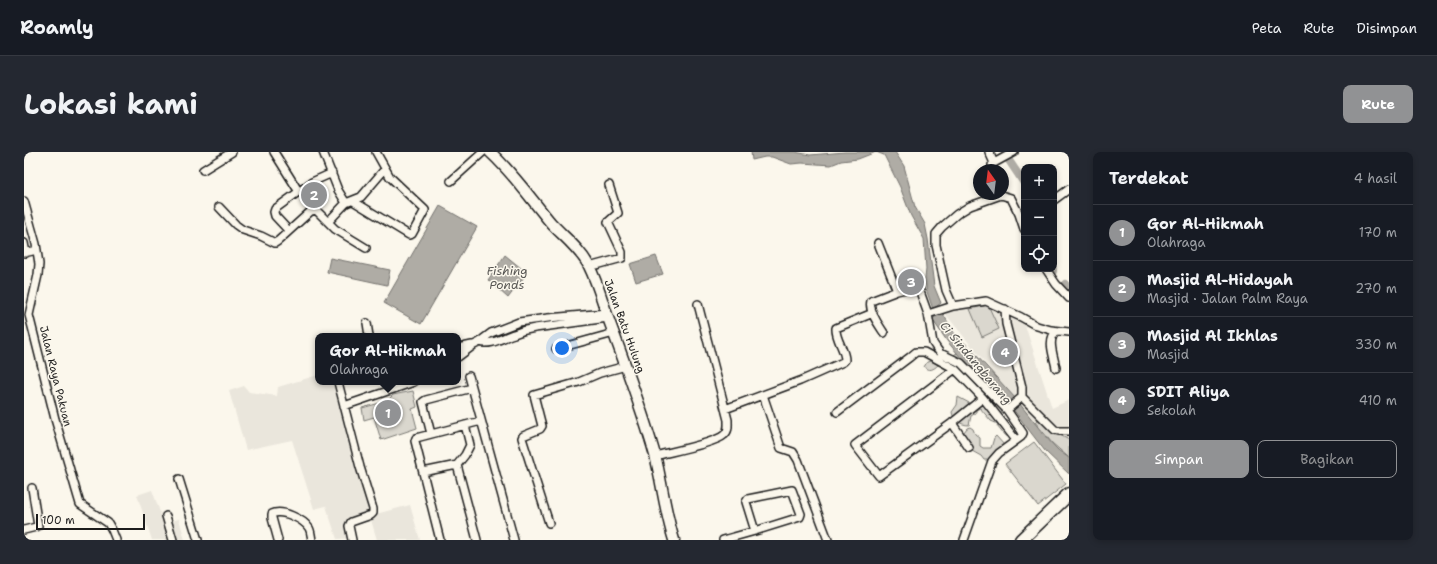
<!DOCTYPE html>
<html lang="id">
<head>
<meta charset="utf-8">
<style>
	:root { --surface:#171b24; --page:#242831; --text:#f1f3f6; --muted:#9ea1a6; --line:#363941; --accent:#919294 }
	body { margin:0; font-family:"Shantell Sans",sans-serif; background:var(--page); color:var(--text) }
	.controls { position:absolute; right:12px; top:12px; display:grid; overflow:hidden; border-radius:8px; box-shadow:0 2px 6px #0003 }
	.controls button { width:36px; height:36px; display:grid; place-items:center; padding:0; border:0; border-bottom:1px solid var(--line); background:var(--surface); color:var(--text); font:20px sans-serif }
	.compass { position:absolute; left:949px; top:12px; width:36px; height:36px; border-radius:50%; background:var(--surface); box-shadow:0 2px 6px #0003; rotate:346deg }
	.scale { position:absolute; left:12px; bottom:10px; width:109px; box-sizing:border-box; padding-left:4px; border:2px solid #1c1c1c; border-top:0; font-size:11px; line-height:14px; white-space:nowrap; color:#1c1c1c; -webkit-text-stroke:3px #fbf7ec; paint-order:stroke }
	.you { position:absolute; left:538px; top:196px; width:14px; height:14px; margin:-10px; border:3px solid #fff; border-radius:50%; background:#1a73e8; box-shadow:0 0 0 6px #1a73e833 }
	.badge { display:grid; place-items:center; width:26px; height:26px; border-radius:50%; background:var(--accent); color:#fff; font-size:13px; font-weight:700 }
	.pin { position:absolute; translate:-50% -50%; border:2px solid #fff; box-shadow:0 1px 4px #0006 }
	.popup { position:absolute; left:291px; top:181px; width:146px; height:52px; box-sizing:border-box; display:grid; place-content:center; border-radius:8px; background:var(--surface); filter:drop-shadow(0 1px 3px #0005); font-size:13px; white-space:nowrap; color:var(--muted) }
	.popup b { font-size:15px; color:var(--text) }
	.popup::after { content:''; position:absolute; left:50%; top:100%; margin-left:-8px; border:8px solid transparent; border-top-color:var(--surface) }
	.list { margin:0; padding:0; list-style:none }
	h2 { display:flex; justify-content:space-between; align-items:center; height:52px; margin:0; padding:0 16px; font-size:17px }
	h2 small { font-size:13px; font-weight:400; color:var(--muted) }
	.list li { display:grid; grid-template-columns:26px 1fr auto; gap:12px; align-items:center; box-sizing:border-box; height:56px; padding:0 16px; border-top:1px solid var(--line) }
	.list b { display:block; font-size:15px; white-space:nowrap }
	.list p { margin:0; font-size:13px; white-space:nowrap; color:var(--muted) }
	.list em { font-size:13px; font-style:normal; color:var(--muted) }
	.actions { display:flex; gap:8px; padding:12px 16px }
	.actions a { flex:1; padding:9px 0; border:1px solid var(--accent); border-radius:8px; text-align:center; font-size:14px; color:var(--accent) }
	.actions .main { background:var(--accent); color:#fff }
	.icon { flex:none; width:22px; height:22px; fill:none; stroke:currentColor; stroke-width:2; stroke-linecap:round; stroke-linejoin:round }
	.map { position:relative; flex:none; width:1045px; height:388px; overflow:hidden; border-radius:8px }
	header { display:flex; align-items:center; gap:24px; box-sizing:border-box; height:56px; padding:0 20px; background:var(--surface); border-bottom:1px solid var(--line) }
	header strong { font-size:19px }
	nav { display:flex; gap:22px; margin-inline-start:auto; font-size:14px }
	.intro { display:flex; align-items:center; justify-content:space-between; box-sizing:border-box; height:96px; padding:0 24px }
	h1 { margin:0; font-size:28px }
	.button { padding:10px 18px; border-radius:8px; background:var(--accent); color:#fff; font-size:14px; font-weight:700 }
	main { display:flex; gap:24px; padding:0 24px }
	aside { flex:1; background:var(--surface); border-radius:8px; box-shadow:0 2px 6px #0003 }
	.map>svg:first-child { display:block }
	.built { fill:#eae6dc }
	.green { fill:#dad7ce; stroke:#7b7a75 }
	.water { fill:#afaca5; stroke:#74726e }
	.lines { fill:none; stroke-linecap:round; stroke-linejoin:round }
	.canal { stroke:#afaca5; stroke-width:8 }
	.street-casing { stroke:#1c1c1c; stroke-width:10 }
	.secondary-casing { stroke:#1c1c1c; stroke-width:13 }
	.highway-casing { stroke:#1c1c1c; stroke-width:15 }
	.street { stroke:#fbf7ec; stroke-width:7 }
	.secondary { stroke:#fbf7ec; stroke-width:10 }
	.highway { stroke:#fbf7ec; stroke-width:12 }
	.labels { text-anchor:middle; stroke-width:3; stroke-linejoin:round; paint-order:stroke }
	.street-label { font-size:11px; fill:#1c1c1c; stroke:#fbf7ec }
	.water-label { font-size:12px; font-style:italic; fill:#575653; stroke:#fbf7ec }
</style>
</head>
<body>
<header>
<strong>Roamly</strong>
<nav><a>Peta</a><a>Rute</a><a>Disimpan</a></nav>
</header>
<div class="intro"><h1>Lokasi kami</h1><a class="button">Rute</a></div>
<main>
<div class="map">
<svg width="1045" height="388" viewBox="0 0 1045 388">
	<rect width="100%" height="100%" fill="#fbf7ec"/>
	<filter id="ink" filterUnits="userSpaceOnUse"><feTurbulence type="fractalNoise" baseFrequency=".025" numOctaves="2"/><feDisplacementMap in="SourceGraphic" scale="8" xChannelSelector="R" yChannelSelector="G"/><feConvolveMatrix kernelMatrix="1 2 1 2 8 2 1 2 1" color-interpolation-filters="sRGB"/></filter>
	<g filter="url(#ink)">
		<!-- built -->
		<path class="built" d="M 964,151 L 999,167 L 1028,256 L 1045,248 L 1045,306 L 1034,298 L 1021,284 L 919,159 Z
			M 294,223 L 294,230 L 315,230 L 352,362 L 386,353 L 396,388 L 353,388 L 347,368 L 330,373 L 330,386 L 313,387 L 302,354 L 290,357 L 268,288 L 222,298 L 205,239 L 220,234 L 225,240 L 253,244 L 254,235 Z
			M 128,338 L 140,371 L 155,367 L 161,388 L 128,388 L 113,343 Z"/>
		<!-- green -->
		<path class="green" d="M 964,153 L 975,177 L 958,185 L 946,157 Z
			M 913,201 L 928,205 L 931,202 L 934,201 L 939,205 L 938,210 L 944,213 L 953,221 L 950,222 L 979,256 L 976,264 L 981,270 L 988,275 L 989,278 L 984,284 L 981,284 L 973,274 L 974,272 L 967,269 L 956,256 L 952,258 L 952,261 L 947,264 L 945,273 C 937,273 929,268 928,260 L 933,253 L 934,245 L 947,252 L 952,250 C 953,236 943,241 941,229 L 935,225 L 930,224 C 926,219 922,212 914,213 C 910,217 905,220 900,215 L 903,210 L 911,208 L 911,203 Z
			M 389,239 L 393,255 L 388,257 L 393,276 L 357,288 L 350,265 L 340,268 L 338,256 L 363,249 L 369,243 Z
			M 1019,263 L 1034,282 L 1045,288 L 1045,307 L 1043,304 L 1028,291 L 1011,270 Z
			M 946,275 L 949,277 L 951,282 L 956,286 L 956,294 L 959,296 L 967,296 L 970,286 L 972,284 L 980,293 L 969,305 L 967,305 L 963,308 L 960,308 L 957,304 L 948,299 L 946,289 L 941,287 L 940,280 L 943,276 Z
			M 1010,290 L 1042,332 L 1014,354 L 981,312 Z"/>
		<!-- water -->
		<path class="water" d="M 727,0 L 771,0 L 786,3 L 821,0 L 871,0 L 880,14 L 891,55 L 901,72 L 904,87 L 910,134 L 917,151 L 909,157 L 902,137 L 901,127 L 902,117 L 900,87 L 887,64 L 876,35 L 860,3 L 852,0 L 834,7 L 817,9 L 807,13 L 778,11 L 767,12 L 748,5 L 741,5 L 728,8 Z
			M 416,54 L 453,75 L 397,172 L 360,151 Z
			M 481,103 L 503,121 L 484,146 L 464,128 Z
			M 632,104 L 639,122 L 612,130 L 606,112 Z
			M 306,106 L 366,118 L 363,133 L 303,120 Z
			M 918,160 L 933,186 L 943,193 L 992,247 L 982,255 L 938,207 L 923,189 L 908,167 Z
			M 995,251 L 1021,284 L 1034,298 L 1045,306 L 1045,322 L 1021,299 L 988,256 Z"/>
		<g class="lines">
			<!-- canal -->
			<path class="canal" d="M 981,0 L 984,7 L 1000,31
				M 1029,117 L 1029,119
				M 1041,132 L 1045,136"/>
			<defs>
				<path id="street" d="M 250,0 L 275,40
					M 299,0 L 314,38 L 322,51
					M 965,0 L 970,11
					M 179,18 L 208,0
					M 969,18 L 968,13 L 970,11 L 990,0
					M 427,29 L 459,0
					M 1030,48 L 1045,37
					M 0,49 L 12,92 L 15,112 L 14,123 L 5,163 L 31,267 L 56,352 L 84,371 L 88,378 L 92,388
					M 329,49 L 385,83 L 388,82 L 401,58 L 366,25 L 352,0
					M 195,55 L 212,73 L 219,78 L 237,84 L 251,91 L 254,89 L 287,59 L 292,58 L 311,77 L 342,96
					M 304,70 L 322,51 L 337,45 L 361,17
					M 265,79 L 251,64 L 250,60 L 251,57 L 288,30 L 308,21
					M 0,91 L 2,101
					M 854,91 L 873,139
					M 0,101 L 13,98
					M 565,115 L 598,106 L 598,100 L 584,70 L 594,61 L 585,33
					M 1022,117 L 1032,132 L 1045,146
					M 929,154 L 922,138 L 912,93 L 912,82 L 918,75 L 933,62 L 946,54 L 977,43 L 987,46 L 995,62 L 1000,77
					M 981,157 L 982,172 L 998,235 L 998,245
					M 904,162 L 929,154 L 962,149 L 997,165 L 1013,174 L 1027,178 L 1045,180
					M 343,171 L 345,184
					M 860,181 C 855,173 844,159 847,149 L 873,139 L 890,135 L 895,137 L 904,162 L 909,191 L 913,197 L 916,201 L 937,211 L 983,258 L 999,281 L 997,285 L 975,301 L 968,309 L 940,388
					M 456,190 C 467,194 479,185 490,182 C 497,179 504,177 511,176 L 584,166
					M 434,196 L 448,193
					M 532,197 L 590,181
					M 434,205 L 450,193 L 456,190 L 459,187 L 467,181 L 495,170 L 524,166 L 583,161
					M 1032,216 C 1030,204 1022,187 1033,179
					M 931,217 L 831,293 L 855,324 L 928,271 L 959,246
					M 445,224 L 490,388
					M 314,230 L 336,315 L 349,357 L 349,361 L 347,363 L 327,370 L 325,374 L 328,388
					M 739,243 L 757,296 L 769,300 L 774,308 L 804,388
					M 998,245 L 1031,278 L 1035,279 L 1045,279
					M 320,254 L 390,230
					M 701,257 L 776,229 L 819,210 L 821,208 C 821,197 811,187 812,176 L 849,161
					M 983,258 L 998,245
					M 813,260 L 886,205 L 892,200 L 900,200 L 931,217 L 959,246 L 992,288
					M 928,271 L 945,296
					M 407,282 L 399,250 L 402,248 L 448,236
					M 631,304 C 645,300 692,291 700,283 C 705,279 704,274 704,268 L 674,152
					M 433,313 L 453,388
					M 399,320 L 433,313 L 441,303 L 446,293 L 441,273
					M 155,327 L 174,388
					M 142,364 L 149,388
					M 525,371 L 498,286 L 499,284 L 516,277 L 518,274 L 510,243 L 555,230 L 576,221 L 602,214
					M 0,378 L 12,375 L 14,374 L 8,336
					M 254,388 L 248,366 L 248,362 C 258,357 279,367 285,376 C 287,379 287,384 288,388
					M 416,388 L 391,289 L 392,286 L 457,269
					M 699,388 L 731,379 L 722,350 L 724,347 L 768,338 L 777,362 L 776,365 L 731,379"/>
				<path id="secondary" d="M 466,0 C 489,21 507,47 527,71 C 540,85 556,97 565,114 C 575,134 579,153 587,174 C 603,217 618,258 631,303 C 638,331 641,360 650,388"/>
				<path id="highway" d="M 997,388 L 1045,342"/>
			</defs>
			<!-- street casing -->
			<use href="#street" class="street-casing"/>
			<!-- secondary casing -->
			<use href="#secondary" class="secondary-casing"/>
			<!-- highway casing -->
			<use href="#highway" class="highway-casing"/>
			<!-- street -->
			<use href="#street" class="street"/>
			<!-- secondary -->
			<use href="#secondary" class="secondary"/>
			<!-- highway -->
			<use href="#highway" class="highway"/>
		</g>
	</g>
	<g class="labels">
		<!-- street labels -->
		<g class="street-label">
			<text transform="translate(601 174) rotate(70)" y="4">Jalan Batu Hulung</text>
			<text transform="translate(32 224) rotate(76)" y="4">Jalan Raya Pakuan</text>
		</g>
		<!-- water labels -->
		<g class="water-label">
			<text x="483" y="123">Fishing<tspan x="483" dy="14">Ponds</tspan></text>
			<text transform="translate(952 211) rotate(50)" y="4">Ci Sindangbarang</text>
		</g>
	</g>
</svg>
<div class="controls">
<button>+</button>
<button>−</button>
<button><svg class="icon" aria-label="locate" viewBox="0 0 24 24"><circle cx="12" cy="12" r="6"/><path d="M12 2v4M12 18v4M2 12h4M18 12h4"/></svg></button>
</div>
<svg class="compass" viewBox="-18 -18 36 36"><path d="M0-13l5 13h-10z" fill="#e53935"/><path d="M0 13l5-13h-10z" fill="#9ea1a6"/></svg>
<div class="scale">100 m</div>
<div class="you"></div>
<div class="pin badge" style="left:364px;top:261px">1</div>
<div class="popup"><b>Gor Al-Hikmah</b>Olahraga</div>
<div class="pin badge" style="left:290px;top:43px">2</div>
<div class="pin badge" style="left:887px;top:130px">3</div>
<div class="pin badge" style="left:981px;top:200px">4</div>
</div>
<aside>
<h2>Terdekat<small>4 hasil</small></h2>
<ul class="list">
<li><span class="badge">1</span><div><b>Gor Al-Hikmah</b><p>Olahraga</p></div><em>170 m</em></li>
<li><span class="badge">2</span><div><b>Masjid Al-Hidayah</b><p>Masjid · Jalan Palm Raya</p></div><em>270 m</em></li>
<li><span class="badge">3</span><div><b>Masjid Al Ikhlas</b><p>Masjid</p></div><em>330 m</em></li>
<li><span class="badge">4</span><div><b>SDIT Aliya</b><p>Sekolah</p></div><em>410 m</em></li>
</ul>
<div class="actions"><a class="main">Simpan</a><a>Bagikan</a></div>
</aside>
</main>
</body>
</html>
